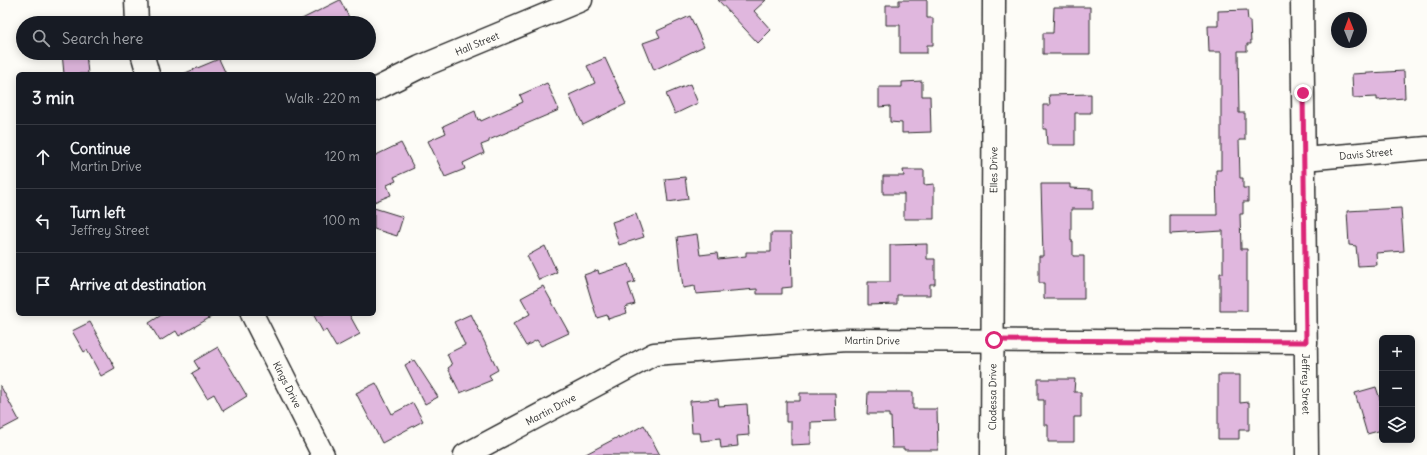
<!DOCTYPE html>
<html lang="en">
<head>
<meta charset="utf-8">
<style>
	:root { --surface:#171b24; --page:#20242c; --text:#f1f3f6; --muted:#9ea1a6; --line:#363941 }
	body { margin:0; font-family:Delius,sans-serif; background:var(--page); color:var(--text) }
	.controls { position:absolute; right:12px; bottom:12px; display:grid; overflow:hidden; border-radius:6px; box-shadow:0 2px 10px #0003 }
	.controls button { width:36px; height:36px; display:grid; place-items:center; padding:0; border:0; border-bottom:1px solid var(--line); background:var(--surface); color:var(--text); font:20px sans-serif }
	.compass { position:absolute; left:1331px; top:12px; width:36px; height:36px; border-radius:50%; background:var(--surface); box-shadow:0 2px 10px #0003; rotate:359deg }
	.stop { position:absolute; width:12px; height:12px; margin:-9px; border:3px solid #db2777; border-radius:50%; background:#fff }
	.stop.end { background:#db2777; border-color:#fff; box-shadow:0 1px 4px #0008 }
	.list { margin:0; padding:0; list-style:none }
	h2 { display:flex; justify-content:space-between; align-items:center; height:52px; margin:0; padding:0 16px; font-size:17px }
	h2 small { font-size:13px; font-weight:400; color:var(--muted) }
	.list li { display:grid; grid-template-columns:26px 1fr auto; gap:12px; align-items:center; box-sizing:border-box; height:64px; padding:0 16px; border-top:1px solid var(--line) }
	.list b { display:block; font-size:15px; white-space:nowrap }
	.list p { margin:0; font-size:13px; white-space:nowrap; color:var(--muted) }
	.list em { font-size:13px; font-style:normal; color:var(--muted) }
	.icon { flex:none; width:22px; height:22px; fill:none; stroke:currentColor; stroke-width:2; stroke-linecap:round; stroke-linejoin:round }
	.map { position:relative; flex:none; width:1427px; height:455px; overflow:hidden }
	.search { position:absolute; background:var(--surface); box-shadow:0 2px 10px #0003; left:16px; top:16px; width:360px; height:44px; display:flex; align-items:center; gap:10px; box-sizing:border-box; padding:0 14px; border-radius:22px; color:var(--muted); font-size:15px }
	.panel { position:absolute; background:var(--surface); box-shadow:0 2px 10px #0003; left:16px; top:72px; width:360px; height:244px; border-radius:6px }
	.map>svg:first-child { display:block }
	.building { fill:#e0b7de; stroke:#2b2b2b }
	.lines { fill:none; stroke-linecap:round; stroke-linejoin:round }
	.minor-casing { stroke:#2b2b2b; stroke-width:25 }
	.minor { stroke:#fdfcf7; stroke-width:22 }
	.route { stroke:#db2777; stroke-width:5 }
	.labels { text-anchor:middle; stroke-width:3; stroke-linejoin:round; paint-order:stroke }
	.street-label { font-size:10px; fill:#2b2b2b; stroke:#fdfcf7 }
</style>
</head>
<body>
<div class="map">
<svg width="1427" height="455" viewBox="0 0 1427 455">
	<rect width="100%" height="100%" fill="#fdfcf7"/>
	<filter id="ink" filterUnits="userSpaceOnUse"><feTurbulence type="fractalNoise" baseFrequency=".025" numOctaves="2"/><feDisplacementMap in="SourceGraphic" scale="8" xChannelSelector="R" yChannelSelector="G"/><feConvolveMatrix kernelMatrix="1 2 1 2 8 2 1 2 1" color-interpolation-filters="sRGB"/></filter>
	<g filter="url(#ink)">
		<!-- building -->
		<path class="building" d="M 340,0 L 352,23 L 294,23 Z
			M 718,0 L 766,0 L 754,11 L 771,30 L 758,43 Z
			M 899,0 L 927,0 L 927,18 L 933,18 L 933,45 L 927,45 L 927,53 L 900,53 L 900,25 L 886,25 L 886,5 L 899,5 Z
			M 1054,7 L 1090,7 L 1090,54 L 1043,54 L 1043,33 L 1053,33 Z
			M 1247,10 L 1248,21 L 1250,21 L 1251,44 L 1247,44 L 1247,51 L 1238,51 L 1239,113 L 1245,113 L 1245,140 L 1239,140 L 1240,178 L 1243,178 L 1243,188 L 1248,188 L 1248,202 L 1243,202 L 1243,214 L 1240,214 L 1241,249 L 1247,249 L 1247,311 L 1220,311 L 1220,273 L 1223,273 L 1223,231 L 1170,234 L 1170,215 L 1217,215 L 1216,170 L 1221,170 L 1221,52 L 1209,52 L 1208,26 L 1218,26 L 1218,11 Z
			M 690,16 L 704,46 L 654,70 L 643,43 L 660,37 L 657,31 Z
			M 62,53 L 86,53 L 88,74 L 64,74 Z
			M 605,58 L 626,104 L 583,125 L 569,95 L 595,83 L 587,66 Z
			M 219,59 L 226,74 L 183,74 Z
			M 1404,71 L 1405,98 L 1377,100 L 1377,97 L 1353,98 L 1352,74 Z
			M 922,81 L 922,96 L 930,96 L 931,132 L 902,133 L 902,123 L 890,122 L 890,106 L 879,107 L 879,87 L 902,87 L 902,82 Z
			M 547,83 L 559,110 L 489,140 L 489,142 L 481,145 L 484,153 L 463,163 L 465,169 L 445,177 L 428,141 L 446,133 L 443,126 L 475,111 L 478,120 L 480,119 L 481,121 L 523,102 L 520,95 Z
			M 690,84 L 698,103 L 675,114 L 666,94 Z
			M 1091,94 L 1091,113 L 1075,113 L 1075,145 L 1047,145 L 1046,129 L 1043,129 L 1043,105 L 1050,105 L 1049,95 Z
			M 401,143 L 414,168 L 394,177 L 396,181 L 387,185 L 391,195 L 374,202 L 374,156 Z
			M 903,170 L 924,170 L 924,185 L 934,184 L 934,219 L 904,219 L 904,194 L 883,194 L 883,176 L 904,176 Z
			M 685,177 L 688,199 L 668,202 L 665,179 Z
			M 1041,184 L 1070,184 L 1070,188 L 1093,189 L 1093,209 L 1071,209 L 1071,241 L 1073,241 L 1073,256 L 1084,256 L 1084,299 L 1044,299 L 1044,283 L 1039,283 L 1039,256 L 1043,256 Z
			M 374,208 L 403,217 L 397,236 L 374,229 Z
			M 1401,208 L 1404,251 L 1376,253 L 1377,265 L 1358,266 L 1356,246 L 1349,245 L 1347,211 Z
			M 636,214 L 644,237 L 619,245 L 612,222 Z
			M 771,233 L 791,233 L 792,287 L 782,288 L 782,294 L 757,294 L 757,289 L 696,294 L 695,286 L 683,288 L 677,237 L 697,234 L 700,255 L 717,253 L 718,259 L 746,256 L 746,252 L 771,252 Z
			M 927,244 L 927,259 L 935,259 L 935,284 L 930,284 L 930,295 L 897,295 L 897,304 L 868,305 L 868,282 L 890,282 L 890,245 Z
			M 545,246 L 557,272 L 539,280 L 527,256 Z
			M 629,264 L 635,282 L 628,284 L 635,304 L 625,307 L 627,313 L 608,319 L 607,315 L 597,318 L 584,275 L 598,270 L 599,274 Z
			M 543,286 L 569,333 L 541,346 L 537,340 L 526,346 L 513,324 L 530,314 L 521,298 Z
			M 163,314 L 216,314 L 179,336 L 176,331 L 160,341 L 149,323 Z
			M 313,314 L 349,314 L 360,334 L 336,347 L 326,330 L 323,332 Z
			M 471,314 L 498,370 L 489,375 L 492,380 L 460,393 L 448,368 L 452,365 L 447,354 L 465,345 L 454,322 Z
			M 90,322 L 115,368 L 101,376 L 87,350 L 84,352 L 72,331 Z
			M 218,347 L 247,396 L 223,411 L 214,394 L 207,398 L 192,373 L 199,369 L 194,361 Z
			M 414,360 L 438,397 L 425,404 L 405,365 Z
			M 1218,375 L 1240,375 L 1240,403 L 1249,402 L 1249,430 L 1239,430 L 1239,439 L 1218,439 Z
			M 1038,379 L 1075,379 L 1074,392 L 1081,392 L 1081,417 L 1074,417 L 1074,442 L 1048,442 L 1048,425 L 1044,425 L 1044,400 L 1038,400 Z
			M 376,383 L 392,414 L 413,403 L 423,421 L 382,443 L 356,393 Z
			M 0,385 L 19,420 L 0,430 Z
			M 1376,387 L 1382,405 L 1382,430 L 1367,434 L 1355,393 Z
			M 868,392 L 913,392 L 913,409 L 937,409 L 938,450 L 904,450 L 904,448 L 892,448 L 891,417 L 889,417 L 889,414 L 867,414 Z
			M 800,393 L 835,393 L 836,421 L 811,422 L 811,444 L 791,445 L 791,422 L 786,422 L 786,401 L 800,401 Z
			M 718,399 L 719,406 L 747,404 L 749,435 L 737,436 L 738,446 L 721,448 L 720,439 L 701,441 L 700,433 L 692,433 L 690,401 Z
			M 644,425 L 660,455 L 584,455 L 618,437 L 619,439 Z"/>
		<g class="lines">
			<defs>
				<g id="minor">
					<path d="M 136,0 L 137,23"/>
					<path id="s1" d="M 1302,0 L 1307,455"/>
					<path d="M 142,53 L 148,74"/>
					<path id="s2" d="M 374,90 L 420,67 L 581,0"/>
					<path id="s3" d="M 1304,159 L 1427,148"/>
					<path id="s4" d="M 252,314 L 323,455"/>
					<path id="s5" d="M 465,455 L 654,354 L 846,340 L 1306,342"/>
					<path id="s6" d="M 992,455 L 994,0"/>
				</g>
			</defs>
			<!-- minor casing -->
			<use href="#minor" class="minor-casing"/>
			<!-- minor -->
			<use href="#minor" class="minor"/>
		</g>
	</g>
	<g class="lines" filter="url(#ink)">
		<!-- route -->
		<path class="route" d="M 994,340 L 1306,342 L 1303,93"/>
	</g>
	<g class="labels">
		<!-- street labels -->
		<g class="street-label">
			<text dy="4" stroke="none"><textPath href="#s2" startOffset="113">Hall Street</textPath></text>
			<text dy="4" stroke="none"><textPath href="#s3" startOffset="62">Davis Street</textPath></text>
			<text dy="4" stroke="none"><textPath href="#s6" startOffset="285">Elles Drive</textPath></text>
			<text dy="4" stroke="none"><textPath href="#s5" startOffset="433">Martin Drive</textPath></text>
			<text dy="4" stroke="none"><textPath href="#s1" startOffset="384">Jeffrey Street</textPath></text>
			<text dy="4" stroke="none"><textPath href="#s4" startOffset="79">Kings Drive</textPath></text>
			<text dy="4" stroke="none"><textPath href="#s6" startOffset="58">Clodessa Drive</textPath></text>
			<text dy="4" stroke="none"><textPath href="#s5" startOffset="97">Martin Drive</textPath></text>
		</g>
	</g>
</svg>
<div class="controls">
<button>+</button>
<button>−</button>
<button><svg class="icon" aria-label="layers" viewBox="0 0 24 24"><path d="M12 4l9 5-9 5-9-5zM3 14l9 5 9-5"/></svg></button>
</div>
<svg class="compass" viewBox="-18 -18 36 36"><path d="M0-13l5 13h-10z" fill="#e53935"/><path d="M0 13l5-13h-10z" fill="#9ea1a6"/></svg>
<div class="stop" style="left:994px;top:340px"></div>
<div class="stop end" style="left:1303px;top:93px"></div>
<div class="search"><svg class="icon" aria-label="search" viewBox="0 0 24 24"><circle cx="10" cy="10" r="6"/><path d="M15 15l6 6"/></svg>Search here</div>
<section class="panel">
<h2>3 min<small>Walk · 220 m</small></h2>
<ul class="list">
<li><svg class="icon" aria-label="ahead" viewBox="0 0 24 24"><path d="M12 20V5M6 11l6-6 6 6"/></svg><div><b>Continue</b><p>Martin Drive</p></div><em>120 m</em></li>
<li><svg class="icon" aria-label="left" viewBox="0 0 24 24"><path d="M17 20v-9H6M10 6l-5 5 5 5"/></svg><div><b>Turn left</b><p>Jeffrey Street</p></div><em>100 m</em></li>
<li><svg class="icon" aria-label="arrive" viewBox="0 0 24 24"><path d="M6 21V4h12l-3 4 3 4H6"/></svg><div><b>Arrive at destination</b></div></li>
</ul>
</section>
</div>
</body>
</html>
